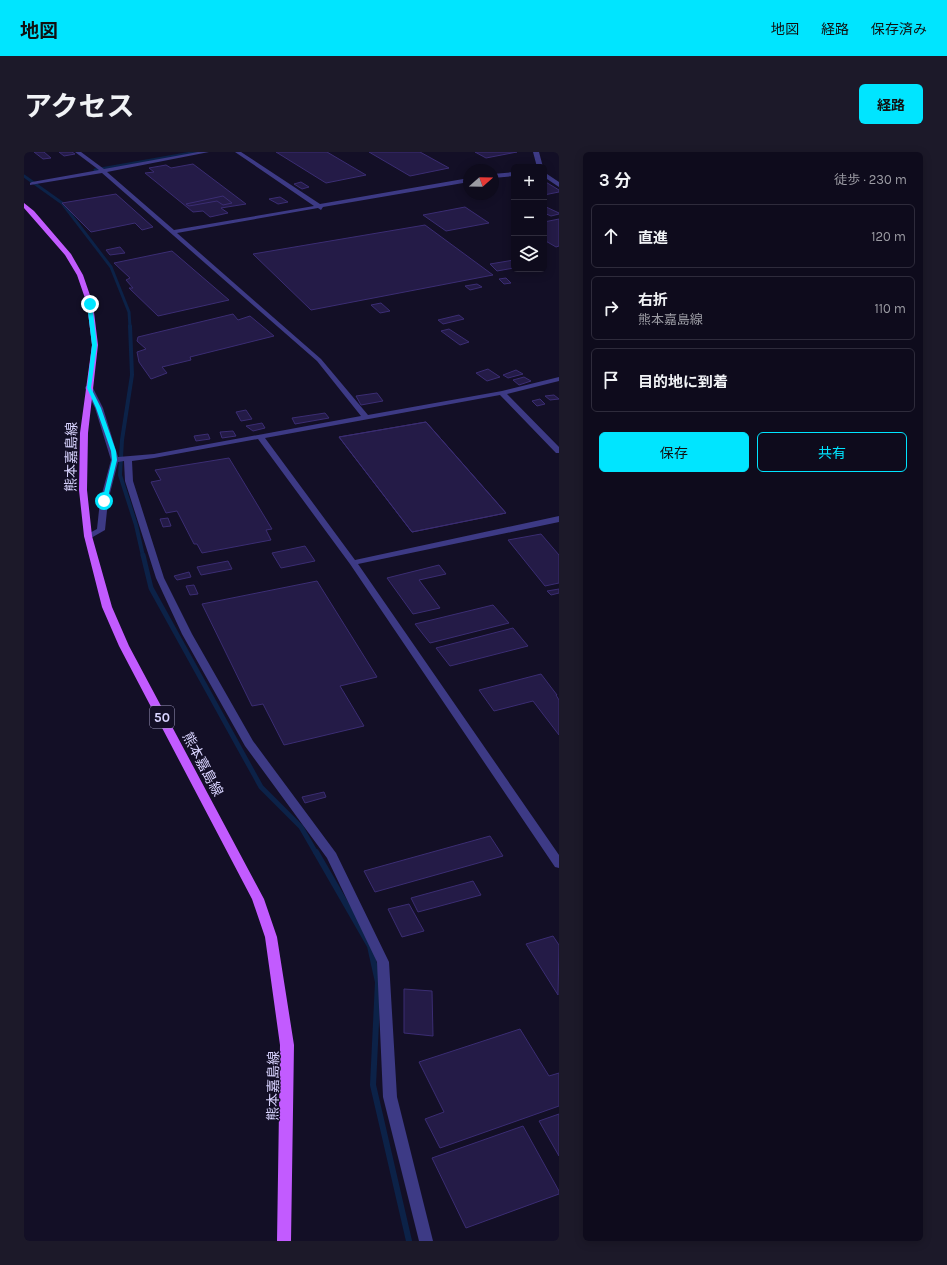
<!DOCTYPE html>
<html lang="ja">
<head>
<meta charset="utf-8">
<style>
	:root { --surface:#0e0b1c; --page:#1c1929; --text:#f1f3f6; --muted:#9b9ba3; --line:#2e2b3b; --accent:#00e5ff }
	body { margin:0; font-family:Karla,"Noto Sans JP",sans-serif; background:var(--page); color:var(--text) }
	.controls { position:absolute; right:12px; top:12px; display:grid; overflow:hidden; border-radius:6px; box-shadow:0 2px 10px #0003 }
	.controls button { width:36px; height:36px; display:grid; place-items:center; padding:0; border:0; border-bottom:1px solid var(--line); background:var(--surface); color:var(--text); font:20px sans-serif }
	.compass { position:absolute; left:439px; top:12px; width:36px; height:36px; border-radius:50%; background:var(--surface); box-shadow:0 2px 10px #0003; rotate:70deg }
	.stop { position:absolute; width:12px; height:12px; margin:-9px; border:3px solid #00e5ff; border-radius:50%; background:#fff }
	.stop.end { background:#00e5ff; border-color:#fff; box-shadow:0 1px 4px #0008 }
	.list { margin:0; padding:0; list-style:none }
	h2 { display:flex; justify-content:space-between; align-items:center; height:52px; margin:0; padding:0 16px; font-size:17px }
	h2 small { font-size:13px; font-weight:400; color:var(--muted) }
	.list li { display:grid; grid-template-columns:26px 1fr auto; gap:12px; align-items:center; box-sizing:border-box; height:64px; margin:0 8px 8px; padding:0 8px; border:1px solid var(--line); border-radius:6px }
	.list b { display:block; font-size:15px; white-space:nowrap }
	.list p { margin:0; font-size:13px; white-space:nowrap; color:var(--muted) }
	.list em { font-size:13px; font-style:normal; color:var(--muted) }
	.actions { display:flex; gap:8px; padding:12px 16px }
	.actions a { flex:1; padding:9px 0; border:1px solid var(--accent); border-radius:6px; text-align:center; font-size:14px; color:var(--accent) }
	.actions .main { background:var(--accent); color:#111 }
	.icon { flex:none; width:22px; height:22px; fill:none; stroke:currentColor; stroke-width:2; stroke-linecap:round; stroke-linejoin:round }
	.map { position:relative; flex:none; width:535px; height:1089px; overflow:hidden; border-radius:6px }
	header { display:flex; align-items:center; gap:24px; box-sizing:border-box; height:56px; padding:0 20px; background:var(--accent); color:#111 }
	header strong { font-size:19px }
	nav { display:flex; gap:22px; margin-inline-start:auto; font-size:14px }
	.intro { display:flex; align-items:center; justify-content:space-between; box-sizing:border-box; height:96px; padding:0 24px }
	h1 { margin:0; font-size:28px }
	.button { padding:10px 18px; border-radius:6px; background:var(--accent); color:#111; font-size:14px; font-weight:700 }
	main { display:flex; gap:24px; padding:0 24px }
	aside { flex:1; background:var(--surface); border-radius:6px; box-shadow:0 2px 10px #0003 }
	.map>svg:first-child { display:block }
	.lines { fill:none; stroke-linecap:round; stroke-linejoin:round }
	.stream-far3 { stroke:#0c2248; stroke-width:3 }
	.stream-far2 { stroke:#0c2248; stroke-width:4 }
	.stream-far1 { stroke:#0c2248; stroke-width:5 }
	.stream { stroke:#0c2248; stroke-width:6 }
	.building { fill:#241b47; stroke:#3b2d73 }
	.minor { fill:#3d3a85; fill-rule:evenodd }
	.major { fill:#c25bff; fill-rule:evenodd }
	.route { fill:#00e5ff }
	.labels { text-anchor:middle; stroke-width:3; stroke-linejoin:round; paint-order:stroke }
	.shield { fill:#130f26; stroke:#9e99be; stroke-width:1 }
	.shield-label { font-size:13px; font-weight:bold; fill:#d9d4ff }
	.street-label { font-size:14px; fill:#d9d4ff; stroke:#130f26 }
</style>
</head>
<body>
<header>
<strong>地図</strong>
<nav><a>地図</a><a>経路</a><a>保存済み</a></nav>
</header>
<div class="intro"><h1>アクセス</h1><a class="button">経路</a></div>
<main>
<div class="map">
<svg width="535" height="1089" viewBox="0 0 535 1089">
	<rect width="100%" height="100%" fill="#130f26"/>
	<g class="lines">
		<!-- stream-far3 -->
		<path class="stream-far3" d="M 71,18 L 173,0
			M 0,24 L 38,51 L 87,115 L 105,160 L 106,175"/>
		<!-- stream-far2 -->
		<path class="stream-far2" d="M 106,174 L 108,223 L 98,288 L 96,323 L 112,373 L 119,404"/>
		<!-- stream-far1 -->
		<path class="stream-far1" d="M 119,403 L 127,436 L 237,635 L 277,675 L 292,701"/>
		<!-- stream -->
		<path class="stream" d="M 292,700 L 346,794 L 354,830 L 349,933 L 385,1089"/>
	</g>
	<!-- building -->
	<path class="building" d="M 10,0 L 20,0 L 27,6 L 19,7 Z
		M 35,0 L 48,0 L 51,2 L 40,4 Z
		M 252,0 L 303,0 L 342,23 L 302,31 Z
		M 345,0 L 396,0 L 425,16 L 386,24 Z
		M 451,0 L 493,0 L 462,6 Z
		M 169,12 L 222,52 L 197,56 L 204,61 L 186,65 L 179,59 L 169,60 L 121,21 L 130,20 L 125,16 L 142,13 L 147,16 Z
		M 520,29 L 535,38 L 535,40 L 520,43 Z
		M 277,30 L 285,35 L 278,37 L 270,32 Z
		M 92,42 L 129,75 L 118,78 L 111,71 L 67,80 L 38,51 Z
		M 199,44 L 208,51 L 199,53 L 193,49 L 165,54 L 162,52 Z
		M 256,45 L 264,50 L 254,52 L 245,47 Z
		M 520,54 L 535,61 L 535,62 L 527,64 L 520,61 Z
		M 441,55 L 465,71 L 422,79 L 399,63 Z
		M 535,67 L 535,94 L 532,95 L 520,88 L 520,70 Z
		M 401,73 L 469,123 L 287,158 L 229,102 Z
		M 96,95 L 101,101 L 86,103 L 82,98 Z
		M 148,99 L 205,148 L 134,164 L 105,136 L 109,136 L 102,128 L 106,126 L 90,111 Z
		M 490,108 L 490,116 L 473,119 L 466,112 Z
		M 482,126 L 487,131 L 480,132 L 475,127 Z
		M 453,132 L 458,135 L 446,138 L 441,134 Z
		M 357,151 L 366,159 L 356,161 L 347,153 Z
		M 209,162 L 214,168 L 226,164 L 250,184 L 166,205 L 167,208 L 138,215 L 143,221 L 127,227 L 115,210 L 113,200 L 122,197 L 113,189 L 114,185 Z
		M 435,163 L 440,167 L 419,172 L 414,168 Z
		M 425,177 L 445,190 L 436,193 L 417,179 Z
		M 464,217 L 476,225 L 463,229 L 452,221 Z
		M 492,218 L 499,222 L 484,226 L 479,223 Z
		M 500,225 L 507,229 L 495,233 L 489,228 Z
		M 353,241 L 359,249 L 337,253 L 332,244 Z
		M 530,243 L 535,247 L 526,248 L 521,244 Z
		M 516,247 L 521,252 L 513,254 L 508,249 Z
		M 222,258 L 228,267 L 217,269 L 212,260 Z
		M 301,261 L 305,266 L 271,272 L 268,266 Z
		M 402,270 L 482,361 L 388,380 L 315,285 Z
		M 402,270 L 482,361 L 388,380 L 315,285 Z
		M 238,271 L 241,276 L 229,279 L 222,274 Z
		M 209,279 L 212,284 L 198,286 L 196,280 Z
		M 184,282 L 186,287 L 172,289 L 170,284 Z
		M 205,306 L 248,377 L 242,378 L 247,388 L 178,401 L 173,392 L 170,392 L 153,359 L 142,361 L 127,330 L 137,328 L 131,318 Z
		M 144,366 L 147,374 L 139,375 L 136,367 Z
		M 517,382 L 535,403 L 535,431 L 521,434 L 484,388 Z
		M 281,394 L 291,409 L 257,416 L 248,401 Z
		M 204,409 L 208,417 L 177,423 L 173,415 Z
		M 415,413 L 422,422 L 395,428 L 416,456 L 389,462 L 363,426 Z
		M 165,420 L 167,425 L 153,428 L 150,424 Z
		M 293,429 L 353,525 L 316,534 L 340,574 L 260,593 L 239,552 L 228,554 L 178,452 Z
		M 170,433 L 174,442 L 166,443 L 162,434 Z
		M 535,437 L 535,441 L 527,443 L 523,439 Z
		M 469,453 L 485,471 L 406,491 L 391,472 Z
		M 489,476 L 504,494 L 426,514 L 412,496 Z
		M 517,522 L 533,543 L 532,543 L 535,548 L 535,583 L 509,549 L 470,559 L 455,538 Z
		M 300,640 L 302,645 L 281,651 L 278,645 Z
		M 466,684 L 479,704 L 351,740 L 340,719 Z
		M 449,729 L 457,743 L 394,760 L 387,746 Z
		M 385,752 L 400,779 L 378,785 L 364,757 Z
		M 529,784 L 535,793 L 534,843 L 502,792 Z
		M 380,837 L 408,839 L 409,884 L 380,881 Z
		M 496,877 L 525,924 L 535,921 L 535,954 L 416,996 L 401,967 L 420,960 L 395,910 Z
		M 535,962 L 535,1004 L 515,969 Z
		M 499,974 L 535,1039 L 535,1042 L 442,1076 L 408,1006 Z"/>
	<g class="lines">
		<!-- minor -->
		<path class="minor" d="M 51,0 L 57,0 L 80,17 L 174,0 L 185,0 L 83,20 L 150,78 L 290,54 L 211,0 L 217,0 L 296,52 L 445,26 L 445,30 L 299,55 L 297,58 L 294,56 L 153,81 L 297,207 L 344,263 L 478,239 L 535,225 L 535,229 L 483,242 L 535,295 L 535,301 L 532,301 L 476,243 L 241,286 L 331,408 L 535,364 L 535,370 L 334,412 L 535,703 L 535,716 L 531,715 L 326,412 L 234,287 L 130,306 L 108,309 L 109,329 L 140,426 L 168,482 L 229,589 L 312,701 L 365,810 L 373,945 L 409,1089 L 395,1089 L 359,945 L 353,810 L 303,706 L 221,594 L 158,482 L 132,426 L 101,329 L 100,309 L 94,310 L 84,349 L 81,378 L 67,386 L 61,386 L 60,384 L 73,377 L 76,349 L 87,308 L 71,256 L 61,236 L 62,234 L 68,234 L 79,256 L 94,305 L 130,302 L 337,264 L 293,209 L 78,21 L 6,33 L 6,31 L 8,30 L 75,18 Z
			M 509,0 L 515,0 L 519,15 L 513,15 Z
			M 490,20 L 490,24 L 469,26 L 469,22 Z
			M 520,20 L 535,30 L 535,35 L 520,25 Z"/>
		<!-- major -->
		<path class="major" d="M 0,51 L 10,59 L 47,102 L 59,123 L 69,152 L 74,193 L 64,281 L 63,338 L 68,384 L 88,455 L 105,494 L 240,747 L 253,785 L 270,893 L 267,1089 L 253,1089 L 256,893 L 241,785 L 228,747 L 95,494 L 78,455 L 60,384 L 55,338 L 56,281 L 68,193 L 63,152 L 53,123 L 41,103 L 0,56 Z"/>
	</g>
	<!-- route -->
	<path class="route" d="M 66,151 L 68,152 L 73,193 L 67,236 L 77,256 L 92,299 L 93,308 L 83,349 L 80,351 L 78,349 L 88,308 L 87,299 L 72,256 L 63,236 L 68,193 L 63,152 Z"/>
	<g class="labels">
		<!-- shield labels -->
		<rect class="shield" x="126" y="554" width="24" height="22" rx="3"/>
		<g class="shield-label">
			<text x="138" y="570">50</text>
		</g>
		<!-- street labels -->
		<g class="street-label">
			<text transform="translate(47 305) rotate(-89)" y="5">熊本嘉島線</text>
			<text transform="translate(179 612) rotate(62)" y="5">熊本嘉島線</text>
			<text transform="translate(249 934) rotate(-89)" y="5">熊本嘉島線</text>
		</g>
	</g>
</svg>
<div class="controls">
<button>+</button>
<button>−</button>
<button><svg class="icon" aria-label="layers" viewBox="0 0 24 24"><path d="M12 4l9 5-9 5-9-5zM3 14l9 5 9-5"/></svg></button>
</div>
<svg class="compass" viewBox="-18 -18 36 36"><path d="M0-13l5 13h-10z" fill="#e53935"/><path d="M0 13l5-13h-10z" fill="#9b9ba3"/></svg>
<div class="stop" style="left:80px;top:349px"></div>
<div class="stop end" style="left:66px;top:152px"></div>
</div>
<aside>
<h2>3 分<small>徒歩 · 230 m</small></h2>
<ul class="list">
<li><svg class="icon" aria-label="ahead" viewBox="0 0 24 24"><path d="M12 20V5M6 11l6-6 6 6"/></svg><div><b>直進</b></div><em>120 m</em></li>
<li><svg class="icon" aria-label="right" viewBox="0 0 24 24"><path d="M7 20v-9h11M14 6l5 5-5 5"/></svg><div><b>右折</b><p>熊本嘉島線</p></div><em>110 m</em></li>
<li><svg class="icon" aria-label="arrive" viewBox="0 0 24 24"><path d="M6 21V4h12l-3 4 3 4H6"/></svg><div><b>目的地に到着</b></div></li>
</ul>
<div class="actions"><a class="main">保存</a><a>共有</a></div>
</aside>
</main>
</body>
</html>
